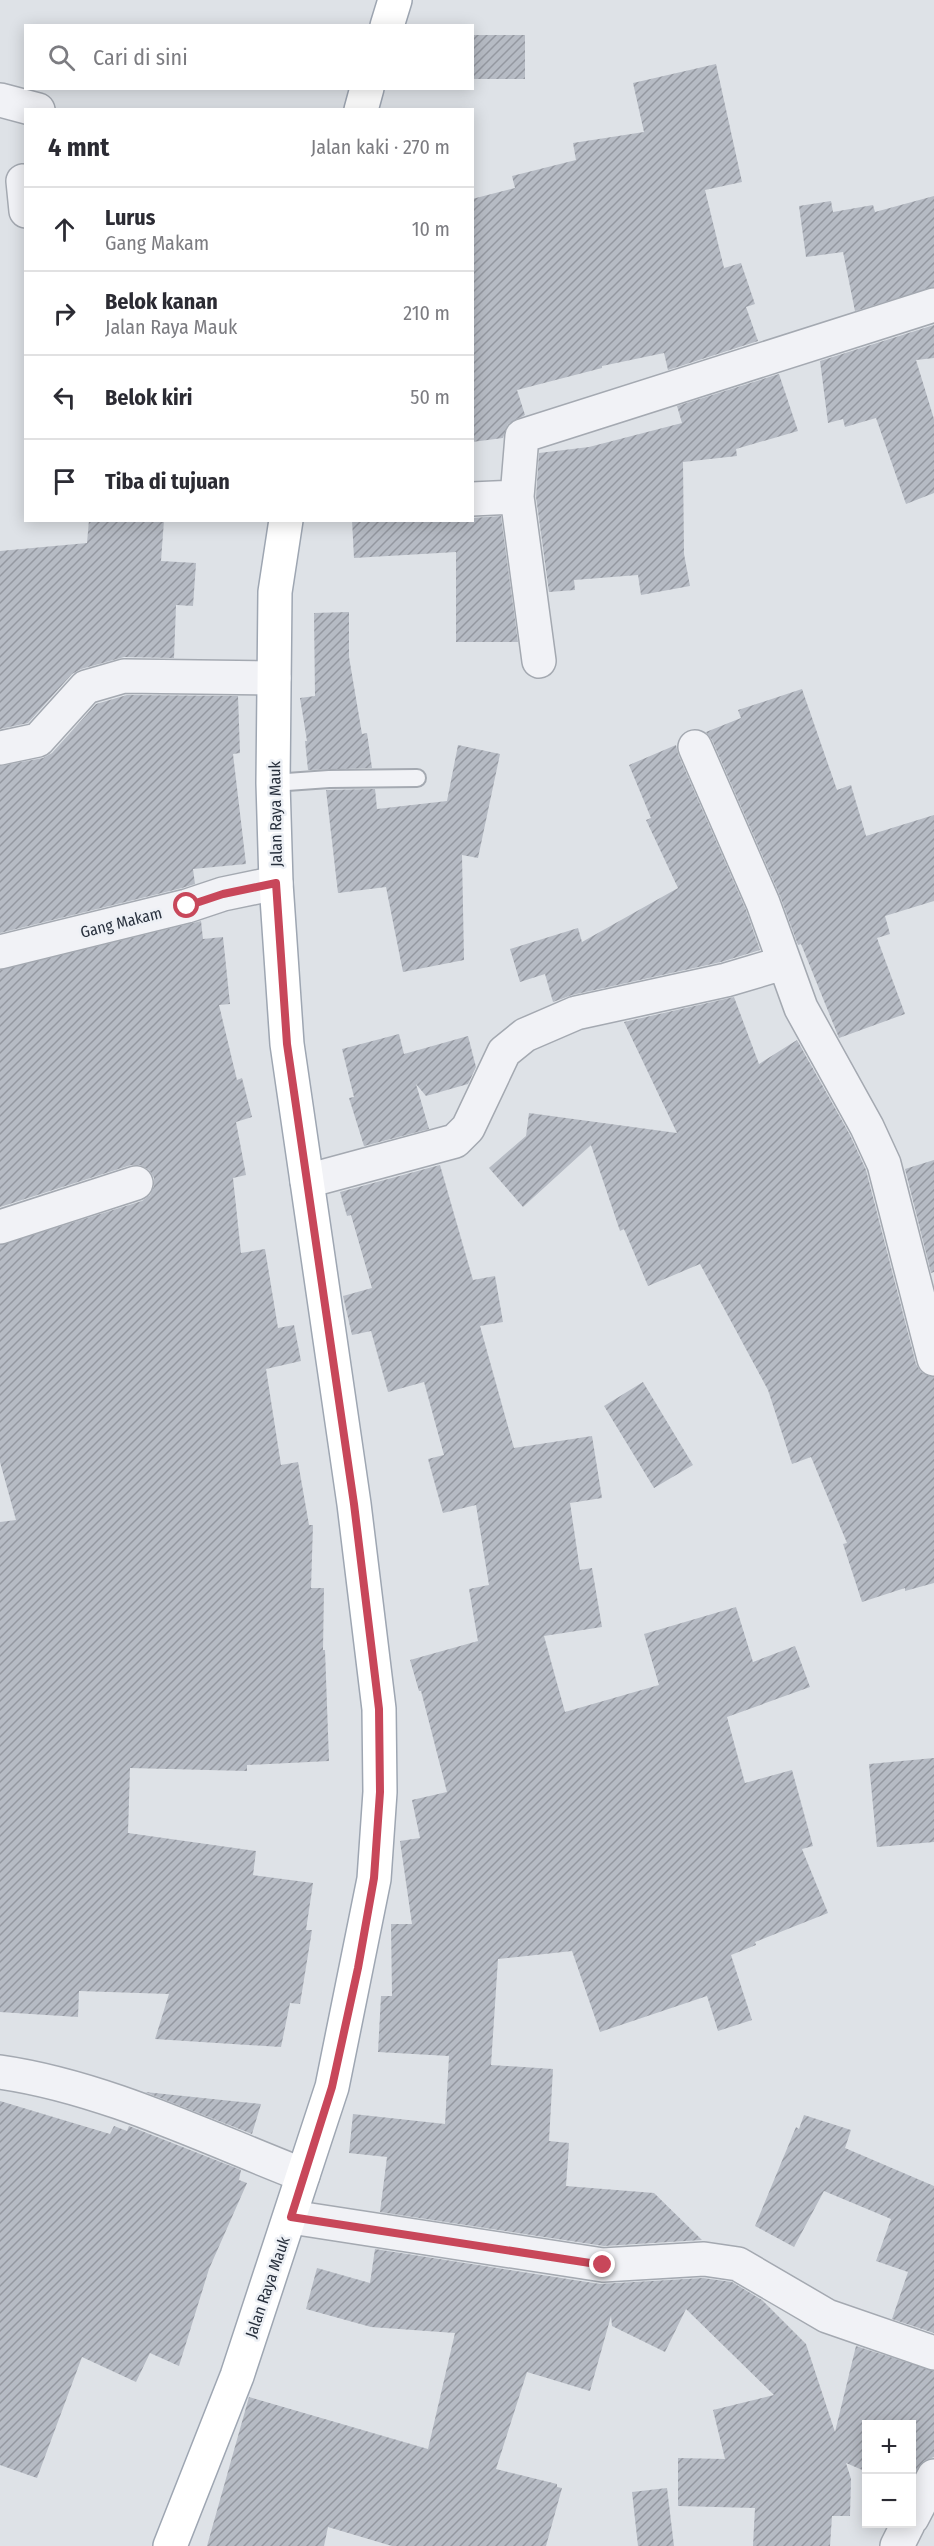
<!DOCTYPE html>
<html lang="id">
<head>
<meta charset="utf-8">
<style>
	:root { --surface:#fff; --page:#f7f7f7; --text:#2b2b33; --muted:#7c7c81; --line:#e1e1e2 }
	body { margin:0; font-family:"Fira Sans Condensed",sans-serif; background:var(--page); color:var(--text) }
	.controls { position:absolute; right:18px; bottom:18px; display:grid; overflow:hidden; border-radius:0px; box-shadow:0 3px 15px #0003 }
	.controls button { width:54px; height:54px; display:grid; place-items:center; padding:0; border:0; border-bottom:2px solid var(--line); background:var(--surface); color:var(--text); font:30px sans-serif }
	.stop { position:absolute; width:18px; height:18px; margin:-14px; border:4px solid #c8475a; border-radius:50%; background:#fff }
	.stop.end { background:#c8475a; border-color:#fff; box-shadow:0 2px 6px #0008 }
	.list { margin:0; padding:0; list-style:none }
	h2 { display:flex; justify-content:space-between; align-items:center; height:78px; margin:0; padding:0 24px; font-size:26px }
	h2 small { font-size:20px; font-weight:400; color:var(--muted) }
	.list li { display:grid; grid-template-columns:39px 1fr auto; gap:18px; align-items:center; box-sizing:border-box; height:84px; padding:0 24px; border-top:2px solid var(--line) }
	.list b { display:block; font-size:22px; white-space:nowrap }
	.list p { margin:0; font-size:20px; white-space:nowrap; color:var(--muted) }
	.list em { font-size:20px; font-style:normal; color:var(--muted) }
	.icon { flex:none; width:33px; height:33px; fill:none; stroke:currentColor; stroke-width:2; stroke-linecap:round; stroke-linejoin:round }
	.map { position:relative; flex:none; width:934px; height:2546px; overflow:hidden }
	.search { position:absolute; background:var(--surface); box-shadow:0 3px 15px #0003; left:24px; top:24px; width:450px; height:66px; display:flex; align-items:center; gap:15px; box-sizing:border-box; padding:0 21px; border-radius:0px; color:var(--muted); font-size:22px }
	.panel { position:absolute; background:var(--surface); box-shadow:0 3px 15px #0003; left:24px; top:108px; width:450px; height:414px; border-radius:0px }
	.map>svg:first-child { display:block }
	.building { fill:url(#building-hatch) }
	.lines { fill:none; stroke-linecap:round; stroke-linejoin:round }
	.lane-casing { stroke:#a4a9b1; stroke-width:20 }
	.street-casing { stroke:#a4a9b1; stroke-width:36 }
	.primary-casing { stroke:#9ea6b2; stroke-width:36 }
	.lane { stroke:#f1f2f6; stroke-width:16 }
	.street { stroke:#f1f2f6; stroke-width:33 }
	.primary { stroke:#fff; stroke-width:33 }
	.route { stroke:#c8475a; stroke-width:8 }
	.labels { text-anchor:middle; stroke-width:5; stroke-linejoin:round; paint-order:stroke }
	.street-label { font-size:16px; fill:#28303d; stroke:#edf0f5 }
</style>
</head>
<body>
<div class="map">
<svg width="934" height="2546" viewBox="0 0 934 2546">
	<defs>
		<pattern id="building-hatch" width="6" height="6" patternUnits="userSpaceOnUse" patternTransform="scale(1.5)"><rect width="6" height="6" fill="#b6bbc4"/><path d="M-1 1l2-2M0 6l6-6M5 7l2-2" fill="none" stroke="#9498a0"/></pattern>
	</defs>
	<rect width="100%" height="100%" fill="#dee2e7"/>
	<!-- building -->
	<path class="building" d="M 472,35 L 525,35 L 525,79 L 472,79 Z
		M 716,64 L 742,182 L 705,190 L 724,268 L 741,263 L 755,304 L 746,307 L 758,341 L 668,370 L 664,353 L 602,366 L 602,368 L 517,390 L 525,415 L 508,424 L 503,438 L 472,442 L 472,199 L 515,188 L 512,176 L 576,160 L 573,143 L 644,132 L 633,83 Z
		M 934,196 L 934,287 L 855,311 L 843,252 L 806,257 L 799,206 L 831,201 L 833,212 L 873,205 L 875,212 Z
		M 934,325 L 934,358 L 916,360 L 934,419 L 934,493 L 906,504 L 876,418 L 845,427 L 843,419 L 828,423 L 820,361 Z
		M 779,374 L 798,431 L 736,449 L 737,456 L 683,462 L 684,554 L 690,586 L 641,595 L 638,575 L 574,580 L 575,590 L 549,592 L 536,497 L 539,453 L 589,447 L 682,423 L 677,406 Z
		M 501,516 L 518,642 L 456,642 L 456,552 L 354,558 L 352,520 L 472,520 L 472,518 Z
		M 89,520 L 164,520 L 161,561 L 196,563 L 193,606 L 176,605 L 174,658 L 124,657 L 81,669 L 72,674 L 28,723 L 0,729 L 0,551 L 87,543 Z
		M 349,612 L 349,657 L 362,734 L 367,733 L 372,768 L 308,770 L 305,741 L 307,741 L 300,698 L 315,696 L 314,613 Z
		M 802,689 L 837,790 L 851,785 L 866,836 L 934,815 L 934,901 L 885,916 L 890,934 L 877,938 L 905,1014 L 839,1038 L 801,944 L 798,945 L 780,896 L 712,740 L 706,732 L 741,718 L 738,710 Z
		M 127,695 L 238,696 L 240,753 L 233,754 L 246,864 L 193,869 L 195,884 L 182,888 L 0,933 L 0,766 L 43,758 L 52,753 L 96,704 Z
		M 458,745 L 500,754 L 478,858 L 462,855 L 464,960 L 403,972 L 386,887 L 338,893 L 326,790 L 375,789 L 377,809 L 447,801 Z
		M 676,745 L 678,754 L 746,910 L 760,950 L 721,962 L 572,995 L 553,1002 L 545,974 L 520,982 L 510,949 L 578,928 L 582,942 L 678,888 L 646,820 L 651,818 L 629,765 Z
		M 201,921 L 203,939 L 223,937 L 230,1004 L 219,1005 L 237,1080 L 242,1078 L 252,1117 L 236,1122 L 246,1175 L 233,1178 L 241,1253 L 265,1249 L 278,1328 L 294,1325 L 301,1361 L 266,1369 L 281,1465 L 298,1462 L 309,1525 L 313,1525 L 311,1588 L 324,1588 L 323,1650 L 325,1650 L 329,1761 L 247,1765 L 247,1771 L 130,1768 L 128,1833 L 256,1851 L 253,1875 L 313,1883 L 306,1930 L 312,1930 L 300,2004 L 290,2003 L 281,2047 L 155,2039 L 169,1994 L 79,1991 L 78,2017 L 0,2012 L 0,1522 L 16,1520 L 0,1462 L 0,1245 L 142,1201 L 150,1195 L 154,1186 L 154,1178 L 149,1170 L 140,1165 L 131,1165 L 0,1207 L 0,970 Z
		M 734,997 L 759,1064 L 797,1040 L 850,1135 L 866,1170 L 916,1364 L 921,1372 L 934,1377 L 934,1583 L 905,1591 L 905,1588 L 862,1602 L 843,1544 L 847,1543 L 811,1457 L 792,1464 L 768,1390 L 700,1264 L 648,1286 L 624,1229 L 620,1231 L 591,1145 L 523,1207 L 489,1168 L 526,1136 L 529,1113 L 677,1133 L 624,1022 Z
		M 399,1034 L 404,1054 L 468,1036 L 476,1067 L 468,1084 L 426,1096 L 416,1084 L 429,1129 L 364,1146 L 349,1098 L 354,1097 L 342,1049 Z
		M 934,1160 L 934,1272 L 931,1273 L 905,1169 Z
		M 440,1165 L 473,1280 L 495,1276 L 503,1322 L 480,1326 L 514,1448 L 592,1436 L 602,1498 L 570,1503 L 580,1570 L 592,1568 L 602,1627 L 544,1636 L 565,1712 L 659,1685 L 644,1634 L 736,1607 L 753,1662 L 795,1646 L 810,1687 L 727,1717 L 745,1783 L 792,1770 L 813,1846 L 802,1849 L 828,1913 L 755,1942 L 756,1945 L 731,1955 L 752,2020 L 718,2031 L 707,1996 L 600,2032 L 572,1951 L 498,1959 L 491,2065 L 553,2069 L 549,2141 L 569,2143 L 566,2186 L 654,2193 L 702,2240 L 604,2246 L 380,2212 L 387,2157 L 349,2153 L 353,2114 L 445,2124 L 449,2056 L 378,2052 L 381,1996 L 392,1996 L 391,1924 L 412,1924 L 400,1841 L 420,1838 L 412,1800 L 447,1792 L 421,1691 L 419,1691 L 410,1660 L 478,1641 L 469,1589 L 489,1585 L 476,1505 L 443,1513 L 428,1459 L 444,1455 L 424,1382 L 388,1392 L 371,1331 L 352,1335 L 343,1296 L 372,1288 L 351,1215 L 347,1216 L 340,1192 Z
		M 643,1382 L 693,1465 L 654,1488 L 604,1406 Z
		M 934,1758 L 934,1842 L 877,1847 L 869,1764 Z
		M 145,2092 L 261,2104 L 252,2134 Z
		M 0,2101 L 110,2134 L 114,2126 L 127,2131 L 129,2126 L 241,2170 L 239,2180 L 247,2183 L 209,2269 L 179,2366 L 150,2353 L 136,2382 L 82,2357 L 37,2478 L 0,2465 Z
		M 804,2115 L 851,2130 L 845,2148 L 934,2186 L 934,2333 L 892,2319 L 908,2272 L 876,2261 L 891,2219 L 824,2191 L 794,2247 L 755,2226 L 796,2127 L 799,2129 Z
		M 375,2249 L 600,2284 L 703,2278 L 732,2282 L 762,2300 L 806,2344 L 835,2432 L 856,2346 L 934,2371 L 934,2457 L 924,2461 L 912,2479 L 912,2424 L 867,2424 L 867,2472 L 846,2463 L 851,2479 L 850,2516 L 832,2516 L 830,2546 L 753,2546 L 755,2508 L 678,2506 L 678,2458 L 725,2459 L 713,2410 L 774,2395 L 686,2309 L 665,2352 L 612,2326 L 611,2316 L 590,2391 L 527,2372 L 496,2469 L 557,2484 L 557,2487 L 562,2488 L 546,2546 L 392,2546 L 328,2527 L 324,2546 L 207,2546 L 249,2397 L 428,2449 L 455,2333 L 371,2327 L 306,2309 L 317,2268 L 370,2283 Z
		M 667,2488 L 674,2546 L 638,2546 L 632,2492 Z"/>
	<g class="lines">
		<defs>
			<path id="lane" d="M 273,783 L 329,779 L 417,778"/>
			<path id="street" d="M 0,100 L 38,110
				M 23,181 L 26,211
				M 472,499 L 517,497
				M 539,661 L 517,497 L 522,436 L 934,305
				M 695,747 L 763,903 L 801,1008 L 867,1127 L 884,1164 L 934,1359
				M 0,748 L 38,740 L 86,687 L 124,676 L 274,678
				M 0,952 L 187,906 L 223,894 L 276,883
				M 307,1181 L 455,1141 L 468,1128 L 504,1052 L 525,1035 L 576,1013 L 726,980 L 783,963
				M 0,1227 L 136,1183
				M 0,2072 C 104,2087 205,2137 303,2175
				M 291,2217 L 603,2265 L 704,2259 L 738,2264 L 827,2316 L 934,2353
				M 912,2518 L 934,2476
				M 897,2546 L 908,2524"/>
			<path id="primary" d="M 387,26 L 395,0
				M 361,110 L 367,88
				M 170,2546 L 237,2376 L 332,2087 L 374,1879 L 380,1792 L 379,1709 L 354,1504 L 287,1044 L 276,883 L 273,783 L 275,592 L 286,520"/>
		</defs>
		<!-- lane casing -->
		<use href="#lane" class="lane-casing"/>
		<!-- street casing -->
		<use href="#street" class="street-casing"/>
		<!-- primary casing -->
		<use href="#primary" class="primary-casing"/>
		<!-- lane -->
		<use href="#lane" class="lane"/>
		<!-- street -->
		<use href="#street" class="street"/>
		<!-- primary -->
		<use href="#primary" class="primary"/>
	</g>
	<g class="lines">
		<!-- route -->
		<path class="route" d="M 187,906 L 223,894 L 276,883 L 287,1044 L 354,1504 L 379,1709 L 380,1792 L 374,1878 L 358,1968 L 332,2087 L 291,2217 L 603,2265"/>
	</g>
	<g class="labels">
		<!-- street labels -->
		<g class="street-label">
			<text transform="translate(275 814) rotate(-91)" y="6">Jalan Raya Mauk</text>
			<text transform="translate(121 922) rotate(-14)" y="6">Gang Makam</text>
			<text transform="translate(267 2287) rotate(-71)" y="6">Jalan Raya Mauk</text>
		</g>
	</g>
</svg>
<div class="controls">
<button>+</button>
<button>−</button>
</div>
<div class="stop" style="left:187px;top:906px"></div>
<div class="stop end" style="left:603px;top:2265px"></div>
<div class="search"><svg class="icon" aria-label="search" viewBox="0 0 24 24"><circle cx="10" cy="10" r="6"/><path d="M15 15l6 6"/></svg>Cari di sini</div>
<section class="panel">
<h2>4 mnt<small>Jalan kaki · 270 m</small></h2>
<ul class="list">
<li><svg class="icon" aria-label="ahead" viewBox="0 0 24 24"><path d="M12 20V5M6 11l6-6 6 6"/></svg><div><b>Lurus</b><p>Gang Makam</p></div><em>10 m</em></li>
<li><svg class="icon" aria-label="right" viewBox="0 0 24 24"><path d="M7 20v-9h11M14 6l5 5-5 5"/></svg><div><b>Belok kanan</b><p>Jalan Raya Mauk</p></div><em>210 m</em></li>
<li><svg class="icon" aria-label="left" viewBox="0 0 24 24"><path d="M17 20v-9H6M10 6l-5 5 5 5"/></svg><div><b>Belok kiri</b></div><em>50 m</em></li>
<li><svg class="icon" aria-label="arrive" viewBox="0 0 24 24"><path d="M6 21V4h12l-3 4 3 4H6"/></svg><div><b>Tiba di tujuan</b></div></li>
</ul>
</section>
</div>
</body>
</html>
